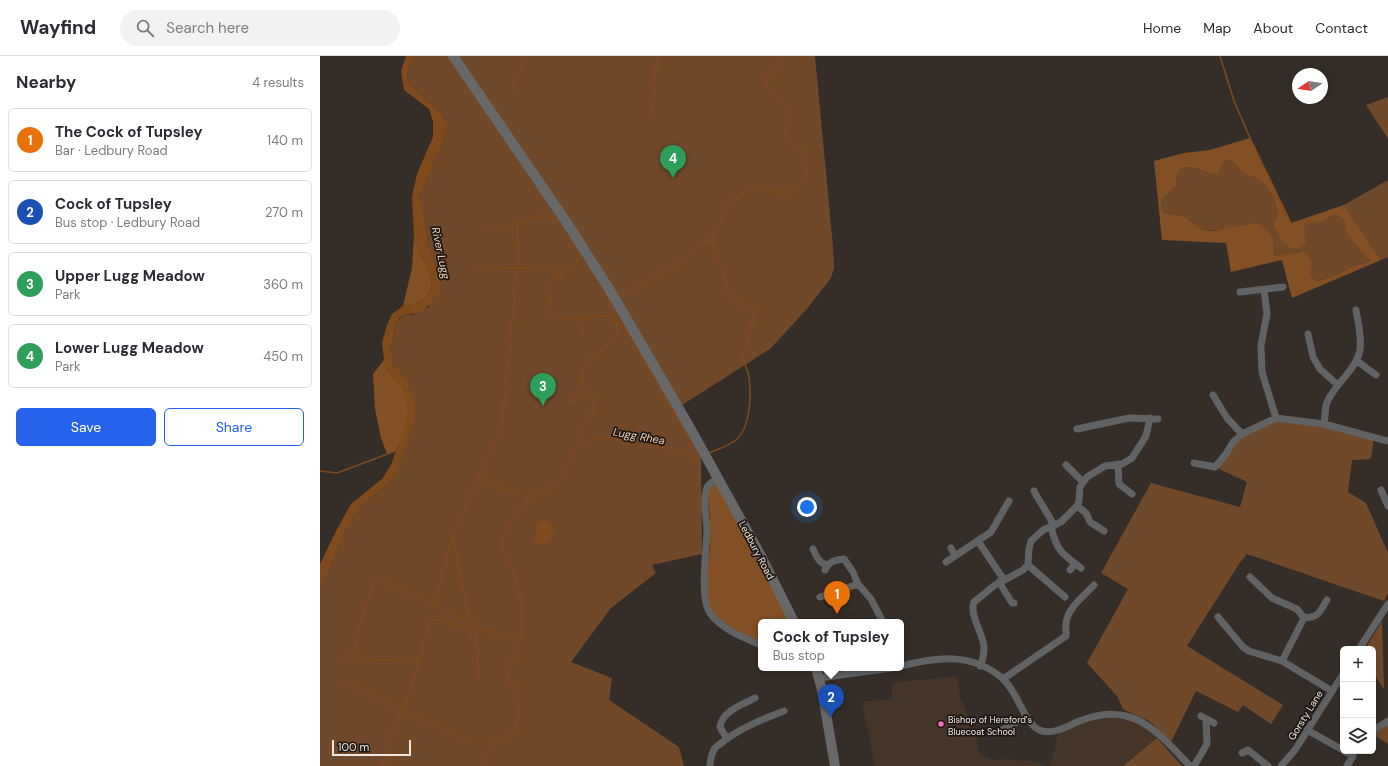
<!DOCTYPE html>
<html lang="en">
<head>
<meta charset="utf-8">
<style>
	:root { --surface:#fff; --page:#f2f2f3; --text:#2b2b33; --muted:#7c7c81; --line:#e1e1e2; --accent:#2563eb }
	body { margin:0; font-family:"DM Sans",sans-serif; background:var(--page); color:var(--text) }
	.controls { position:absolute; right:12px; bottom:12px; display:grid; overflow:hidden; border-radius:6px; box-shadow:0 2px 10px #0003 }
	.controls button { width:36px; height:36px; display:grid; place-items:center; padding:0; border:0; border-bottom:1px solid var(--line); background:var(--surface); color:var(--text); font:20px sans-serif }
	.compass { position:absolute; left:972px; top:12px; width:36px; height:36px; border-radius:50%; background:var(--surface); box-shadow:0 2px 10px #0003; rotate:258deg }
	.scale { position:absolute; left:12px; bottom:10px; width:79px; box-sizing:border-box; padding-left:4px; border:2px solid #efe6e0; border-top:0; font-size:11px; line-height:14px; white-space:nowrap; color:#efe6e0; -webkit-text-stroke:3px #1c1712; paint-order:stroke }
	.you { position:absolute; left:487px; top:451px; width:14px; height:14px; margin:-10px; border:3px solid #fff; border-radius:50%; background:#1a73e8; box-shadow:0 0 0 6px #1a73e833 }
	.badge { display:grid; place-items:center; width:26px; height:26px; border-radius:50%; background:var(--accent); color:#fff; font-size:13px; font-weight:700 }
	.pin { position:absolute; translate:-50% -33px; filter:drop-shadow(0 1px 2px #0008) }
	.pin::after { content:''; position:absolute; top:21px; width:14px; height:12px; background:inherit; clip-path:polygon(0 0,100% 0,50% 100%) }
	.popup { position:absolute; left:438px; top:563px; width:146px; height:52px; box-sizing:border-box; display:grid; place-content:center; border-radius:6px; background:var(--surface); filter:drop-shadow(0 1px 3px #0005); font-size:13px; white-space:nowrap; color:var(--muted) }
	.popup b { font-size:15px; color:var(--text) }
	.popup::after { content:''; position:absolute; left:50%; top:100%; margin-left:-8px; border:8px solid transparent; border-top-color:var(--surface) }
	.list { margin:0; padding:0; list-style:none }
	h2 { display:flex; justify-content:space-between; align-items:center; height:52px; margin:0; padding:0 16px; font-size:17px }
	h2 small { font-size:13px; font-weight:400; color:var(--muted) }
	.list li { display:grid; grid-template-columns:26px 1fr auto; gap:12px; align-items:center; box-sizing:border-box; height:64px; margin:0 8px 8px; padding:0 8px; border:1px solid var(--line); border-radius:6px }
	.list b { display:block; font-size:15px; white-space:nowrap }
	.list p { margin:0; font-size:13px; white-space:nowrap; color:var(--muted) }
	.list em { font-size:13px; font-style:normal; color:var(--muted) }
	.actions { display:flex; gap:8px; padding:12px 16px }
	.actions a { flex:1; padding:9px 0; border:1px solid var(--accent); border-radius:6px; text-align:center; font-size:14px; color:var(--accent) }
	.actions .main { background:var(--accent); color:#fff }
	.icon { flex:none; width:22px; height:22px; fill:none; stroke:currentColor; stroke-width:2; stroke-linecap:round; stroke-linejoin:round }
	.map { position:relative; flex:none; width:1068px; height:710px; overflow:hidden }
	header { display:flex; align-items:center; gap:24px; box-sizing:border-box; height:56px; padding:0 20px; background:var(--surface); border-bottom:1px solid var(--line) }
	header strong { font-size:19px }
	nav { display:flex; gap:22px; margin-inline-start:auto; font-size:14px }
	.search { width:280px; height:36px; background:var(--page); display:flex; align-items:center; gap:10px; box-sizing:border-box; padding:0 14px; border-radius:22px; color:var(--muted); font-size:15px }
	main { display:flex }
	aside { flex:1; background:var(--surface) }
	.map>svg:first-child { display:block }
	.built { fill:#453528 }
	.green { fill:#6f492a }
	.forest { fill:#825024; fill-rule:evenodd }
	.water { fill:#804b1c }
	.lines { fill:none; stroke-linecap:round; stroke-linejoin:round }
	.stream { stroke:#804b1c; stroke-width:1.5 }
	.minor { stroke:#616263; stroke-width:7 }
	.highway { stroke:#686869; stroke-width:10 }
	.bus-dot { fill:#fb6dba; stroke:#1c1712; stroke-width:1.5 }
	.labels { text-anchor:middle; stroke-width:3.5; stroke-linejoin:round; paint-order:stroke }
	.bus-label { font-size:9px; fill:#efe6e0; stroke:#1c1712; text-anchor:start }
	.street-label { font-size:10px; fill:#efe6e0; stroke:#1c1712 }
	.water-label { font-size:11px; font-style:italic; fill:#f5d3ba; stroke:#1c1712 }
</style>
</head>
<body>
<header>
<strong>Wayfind</strong>
<div class="search"><svg class="icon" aria-label="search" viewBox="0 0 24 24"><circle cx="10" cy="10" r="6"/><path d="M15 15l6 6"/></svg>Search here</div>
<nav><a>Home</a><a>Map</a><a>About</a><a>Contact</a></nav>
</header>
<main>
<aside>
<h2>Nearby<small>4 results</small></h2>
<ul class="list">
<li><span class="badge" style="background:#e8710a">1</span><div><b>The Cock of Tupsley</b><p>Bar · Ledbury Road</p></div><em>140 m</em></li>
<li><span class="badge" style="background:#1a4fb4">2</span><div><b>Cock of Tupsley</b><p>Bus stop · Ledbury Road</p></div><em>270 m</em></li>
<li><span class="badge" style="background:#2e9e5b">3</span><div><b>Upper Lugg Meadow</b><p>Park</p></div><em>360 m</em></li>
<li><span class="badge" style="background:#2e9e5b">4</span><div><b>Lower Lugg Meadow</b><p>Park</p></div><em>450 m</em></li>
</ul>
<div class="actions"><a class="main">Save</a><a>Share</a></div>
</aside>
<div class="map">
<svg width="1068" height="710" viewBox="0 0 1068 710">
	<rect width="100%" height="100%" fill="#352e28"/>
	<!-- built -->
	<path class="built" d="M 636,620 L 640,640 L 657,683 L 659,696 L 668,702 L 676,704 L 679,703 L 713,705 L 727,710 L 555,710 L 542,646 L 572,643 L 572,627 Z
		M 793,661 L 810,663 L 827,672 L 837,682 L 803,710 L 730,710 L 738,678 L 759,668 Z"/>
	<!-- green -->
	<path class="green" d="M 94,0 L 128,0 L 273,214 L 356,355 L 381,402 L 382,498 L 332,509 L 336,517 L 291,552 L 251,606 L 292,622 L 289,644 L 359,691 L 364,710 L 0,710 L 0,534 L 27,473 L 40,450 L 66,430 L 74,422 L 87,325 C 83,320 76,313 73,307 C 67,293 72,268 84,258 L 92,259 L 109,251 L 117,214 L 109,192 L 100,139 L 124,83 L 126,71 L 124,60 L 100,38 L 88,25 L 87,18 Z
		M 137,0 L 495,0 L 513,191 L 514,212 L 511,222 L 486,254 L 450,293 L 362,349 Z
		M 1068,41 L 1068,83 L 1046,49 Z
		M 911,104 L 921,116 L 933,121 L 946,129 L 955,146 L 958,158 L 953,168 L 959,182 L 983,169 L 1003,165 L 1016,158 L 1024,164 L 1027,179 L 1051,204 L 1046,207 L 1034,209 L 1017,219 L 997,225 L 990,219 L 979,195 L 972,198 L 955,200 L 953,184 L 928,168 L 903,174 L 886,175 L 878,171 L 871,164 L 843,157 L 841,145 L 856,130 L 858,117 L 863,111 L 872,111 L 897,120 L 904,105 Z
		M 1068,124 L 1068,201 L 1061,204 L 1024,149 Z
		M 956,362 L 1054,380 L 1051,403 L 1032,404 L 1028,436 L 1046,447 L 1068,497 L 1068,537 L 1064,545 L 927,498 L 919,508 L 867,590 L 963,649 L 951,668 L 923,649 L 918,656 L 876,635 L 851,686 L 829,665 L 803,653 L 797,640 L 767,607 L 808,533 L 781,517 L 831,427 L 920,451 L 927,426 L 895,411 L 913,386 Z
		M 1062,565 L 1064,633 L 1053,617 L 1053,593 L 1045,593 Z
		M 1068,665 L 1068,688 L 1053,678 L 1053,674 Z
		M 837,682 L 862,710 L 803,710 Z"/>
	<!-- forest -->
	<path class="forest" d="M 930,82 L 971,167 L 1024,149 L 1061,204 L 972,242 L 962,204 L 911,216 L 906,187 L 842,184 L 834,105 L 864,97 L 890,94 ZM 911,104 L 921,116 L 933,121 L 946,129 L 955,146 L 958,158 L 953,168 L 959,182 L 972,193 L 978,192 L 986,188 L 984,169 L 1003,165 L 1016,158 L 1024,164 L 1027,179 L 1050,204 L 1046,207 L 1034,209 L 1017,219 L 997,225 L 990,219 L 992,207 L 987,197 C 977,194 966,199 955,200 C 954,195 954,189 953,184 C 951,178 946,171 939,168 C 930,165 901,176 888,175 C 878,174 873,164 864,161 C 857,159 850,159 843,157 L 841,145 L 856,130 L 858,117 L 863,111 L 872,111 L 897,120 L 904,105 Z
		M 94,180 L 102,201 L 108,212 L 112,230 L 107,241 L 97,247 L 83,250 L 92,212 Z
		M 64,304 L 67,314 L 84,333 L 88,353 L 84,374 L 76,395 L 67,398 L 61,382 L 55,353 L 53,318 Z
		M 397,428 L 415,459 L 470,566 L 441,566 L 441,586 C 427,580 397,568 391,553 C 383,536 389,507 390,489 C 391,472 389,454 388,437 L 390,430 Z"/>
	<!-- water -->
	<path class="water" d="M 86,0 L 94,0 L 87,18 L 88,25 L 100,38 L 124,60 L 126,71 L 124,83 L 100,139 L 109,192 L 117,214 L 120,235 C 110,249 103,260 84,258 L 80,261 L 75,270 L 70,292 L 73,308 L 87,325 L 94,345 L 94,365 L 74,422 L 66,430 L 40,450 L 27,473 L 0,534 L 0,508 L 16,475 L 31,448 L 62,423 L 71,409 L 84,374 L 88,353 L 84,333 L 67,314 L 64,304 L 62,286 L 67,269 L 72,258 L 83,250 L 97,247 L 107,241 L 112,230 L 108,212 L 102,201 L 94,180 L 92,141 L 97,118 L 113,81 L 113,66 L 109,53 L 84,34 L 81,15 Z
		M 226,465 L 232,471 L 233,479 L 227,486 L 218,489 L 213,485 L 219,466 Z"/>
	<g class="lines">
		<!-- stream -->
		<path class="stream" d="M 900,0 L 914,45 L 930,82 L 971,167
			M 192,35 L 206,0
			M 331,63 L 337,0
			M 214,162 L 230,151
			M 164,172 L 172,175 L 214,162 L 238,162
			M 152,214 L 238,210 L 237,221 L 253,211 L 260,202 L 256,189
			M 237,221 L 228,227 L 231,258 L 236,262 L 247,263 L 294,259 C 302,284 295,284 278,296 C 270,302 265,310 260,318 L 263,332 C 275,341 280,350 268,363 C 265,366 261,368 259,372 C 258,375 258,379 258,382
			M 285,235 L 290,246 L 294,259 L 313,284 L 368,381 L 374,403
			M 299,241 L 323,229 L 342,216 L 363,204 L 392,179
			M 262,263 L 263,279
			M 250,348 L 256,339 L 261,327
			M 389,397 C 398,393 409,390 417,383 C 431,370 431,338 429,321 C 428,314 423,307 423,300 C 423,296 426,292 427,288 C 430,277 433,266 434,255 L 431,252 L 420,248 L 408,237 L 405,232 L 405,221 L 392,187 L 392,179 L 402,167 L 406,150 L 412,145 L 435,130 L 439,130 L 455,136 L 470,136 L 484,125 L 486,119 L 483,97 L 477,91 L 470,88 L 466,82 L 464,76 L 465,69 L 470,55 C 464,47 440,29 447,19 C 449,16 452,15 455,13 C 459,9 462,4 465,0
			M 0,415 L 17,417 L 78,394
			M 157,426 L 201,437
			M 133,480 L 150,566
			M 114,550 L 133,478 L 182,371 L 197,212 L 198,166
			M 155,573 L 160,625
			M 20,603 L 35,596 L 41,564 L 55,522 L 155,568 L 155,573 L 150,580
			M 35,606 L 99,602
			M 20,624 L 149,687
			M 65,705 L 71,710
			M 63,710 L 67,688 L 90,637 L 110,563 L 200,582
			M 162,710 L 170,690 L 194,676 C 198,667 198,644 195,635 C 193,630 190,625 187,621 L 191,607 L 200,582 L 201,559 L 200,537 L 190,507 L 183,494 L 183,481 L 197,455 L 209,442 L 236,427 L 243,420 L 257,390 C 264,386 272,383 280,382 C 303,380 357,392 376,404 L 383,401"/>
		<!-- minor -->
		<path class="minor" d="M 944,234 L 947,258 L 941,289 L 942,316 L 956,362
			M 920,236 L 963,231
			M 988,278 L 993,301 L 1000,313 L 1018,329
			M 1037,305 L 1056,319
			M 893,339 L 907,362 L 922,378
			M 1004,368 C 1005,362 1005,355 1006,349 C 1012,330 1036,315 1040,294 C 1042,281 1038,267 1036,254
			M 757,373 L 809,362 L 838,363
			M 874,407 L 895,411 L 906,398 L 913,386 L 922,378 L 956,362 L 1004,368 L 1068,385
			M 798,408 L 799,428 L 812,438
			M 746,409 L 762,425
			M 398,423 C 392,426 387,428 386,435 C 383,445 386,461 387,472 C 387,491 379,542 390,557 C 401,573 424,582 441,589
			M 1061,434 L 1068,450
			M 714,435 C 720,447 728,457 734,470
			M 757,450 L 766,457 L 770,466 L 784,475
			M 731,470 C 736,494 742,498 761,512
			M 658,485 L 684,524
			M 631,492 L 635,500
			M 493,493 C 496,499 499,508 507,509
			M 626,506 L 671,476 L 689,445
			M 708,509 L 745,541
			M 505,514 C 509,505 515,504 524,503 L 533,516 L 538,528
			M 750,514 L 755,508
			M 930,521 L 952,542 L 977,553 L 984,562 L 962,605
			M 679,526 L 692,547 L 694,547
			M 500,541 L 538,528 L 551,543 L 563,566
			M 898,561 L 923,591 L 929,595 L 962,605 L 1012,635
			M 984,562 C 1000,561 999,556 1007,544
			M 1039,593 L 1068,548
			M 581,610 C 617,601 651,596 682,622 C 689,628 695,639 699,647 C 705,658 710,671 722,675 C 734,678 746,671 757,666 C 811,643 835,673 870,710
			M 660,610 C 663,604 664,598 664,591 C 663,577 649,559 654,546 L 675,529 L 703,514 L 708,509 L 709,493 L 711,485 L 723,474 L 741,466 L 757,450 L 759,445 L 760,431 L 767,421 L 785,410 L 802,408 L 812,402 L 826,380 L 830,362
			M 499,622 L 572,612
			M 683,623 L 746,580 C 747,576 745,572 746,568 C 747,552 764,540 774,529
			M 881,660 L 894,667
			M 987,674 L 1023,694
			M 1053,674 L 1068,665
			M 676,677 L 707,661
			M 407,683 L 400,671 C 402,655 422,649 435,642
			M 1024,695 L 1033,700 L 1027,710
			M 922,697 L 928,694 L 948,710
			M 390,710 C 390,705 392,697 395,692 C 398,689 402,687 405,684 C 423,671 443,663 464,655
			M 874,710 L 887,688 L 886,663
			M 961,710 L 975,694 L 1023,618"/>
		<!-- highway -->
		<path class="highway" d="M 133,0 L 247,167 L 291,236 L 369,370 L 441,500 L 474,566
			M 496,612 L 502,634 L 515,710"/>
	</g>
	<!-- markers -->
	<circle class="bus-dot" cx="621" cy="668" r="3.5"/>
	<g class="labels">
		<!-- bus labels -->
		<g class="bus-label">
			<text x="628" y="667">Bishop of Hereford's<tspan x="628" dy="12">Bluecoat School</tspan></text>
		</g>
		<!-- street labels -->
		<g class="street-label">
			<text transform="translate(437 494) rotate(62)" y="4">Ledbury Road</text>
			<text transform="translate(985 659) rotate(-58)" y="4">Gorsty Lane</text>
		</g>
		<!-- water labels -->
		<g class="water-label">
			<text transform="translate(121 197) rotate(78)" y="4">River Lugg</text>
			<text transform="translate(319 380) rotate(10)" y="4">Lugg Rhea</text>
		</g>
	</g>
</svg>
<div class="controls">
<button>+</button>
<button>−</button>
<button><svg class="icon" aria-label="layers" viewBox="0 0 24 24"><path d="M12 4l9 5-9 5-9-5zM3 14l9 5 9-5"/></svg></button>
</div>
<svg class="compass" viewBox="-18 -18 36 36"><path d="M0-13l5 13h-10z" fill="#e53935"/><path d="M0 13l5-13h-10z" fill="#7c7c81"/></svg>
<div class="scale">100 m</div>
<div class="you"></div>
<div class="pin badge" style="left:517px;top:558px;background:#e8710a">1</div>
<div class="pin badge" style="left:511px;top:661px;background:#1a4fb4">2</div>
<div class="popup"><b>Cock of Tupsley</b>Bus stop</div>
<div class="pin badge" style="left:223px;top:350px;background:#2e9e5b">3</div>
<div class="pin badge" style="left:353px;top:122px;background:#2e9e5b">4</div>
</div>
</main>
</body>
</html>
